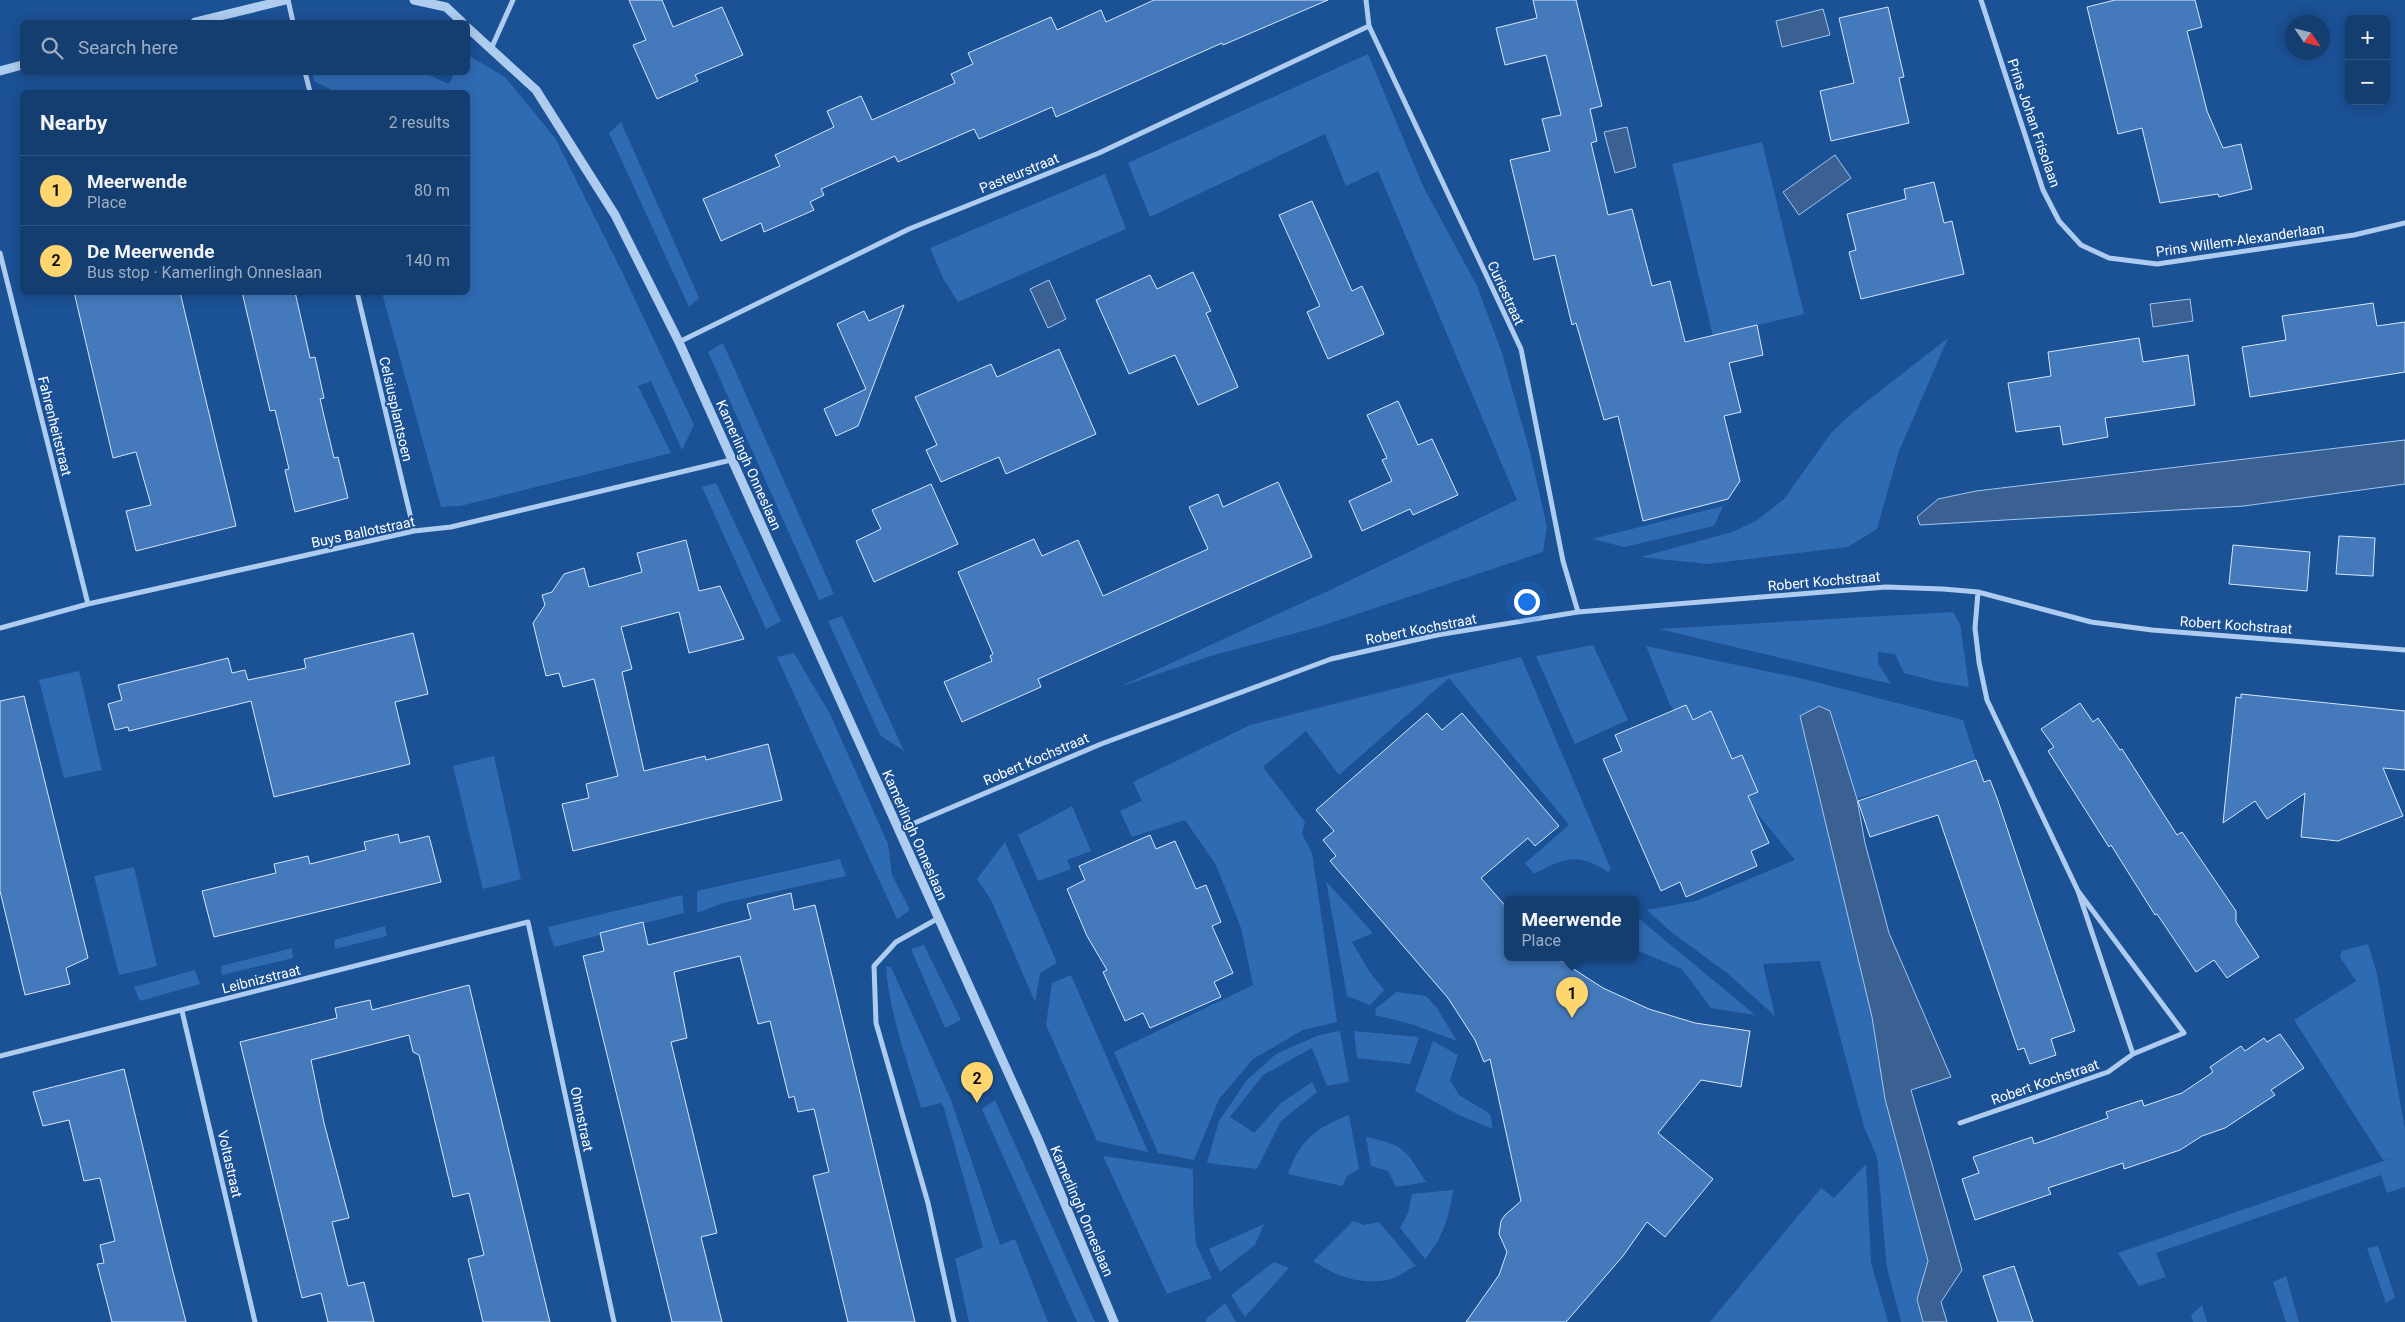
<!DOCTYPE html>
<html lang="en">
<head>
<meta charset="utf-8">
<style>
	:root { --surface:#143d70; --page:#1d4475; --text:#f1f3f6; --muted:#9daec3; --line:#335683; --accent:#ffd56d }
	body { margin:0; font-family:Roboto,sans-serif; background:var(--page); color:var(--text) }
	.controls { position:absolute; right:15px; top:15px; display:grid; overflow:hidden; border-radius:8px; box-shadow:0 2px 12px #0003 }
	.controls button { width:45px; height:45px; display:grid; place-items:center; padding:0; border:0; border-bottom:1px solid var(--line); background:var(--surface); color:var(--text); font:25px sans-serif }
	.compass { position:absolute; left:2285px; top:15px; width:45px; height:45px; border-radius:50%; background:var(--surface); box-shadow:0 2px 12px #0003; rotate:125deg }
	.you { position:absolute; left:1526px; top:601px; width:18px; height:18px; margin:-12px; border:4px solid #fff; border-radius:50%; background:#1a73e8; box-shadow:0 0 0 8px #1a73e833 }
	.badge { display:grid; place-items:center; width:32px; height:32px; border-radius:50%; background:var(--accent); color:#111; font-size:16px; font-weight:700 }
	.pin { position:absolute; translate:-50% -41px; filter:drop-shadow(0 1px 2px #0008) }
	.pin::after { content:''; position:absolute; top:26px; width:18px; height:15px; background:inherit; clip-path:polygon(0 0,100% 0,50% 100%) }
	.popup { position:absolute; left:1504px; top:896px; width:135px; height:65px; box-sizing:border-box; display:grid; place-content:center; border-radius:8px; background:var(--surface); filter:drop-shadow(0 1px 4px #0005); font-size:16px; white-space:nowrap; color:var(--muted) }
	.popup b { font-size:19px; color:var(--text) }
	.popup::after { content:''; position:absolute; left:50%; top:100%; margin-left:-10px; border:10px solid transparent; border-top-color:var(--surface) }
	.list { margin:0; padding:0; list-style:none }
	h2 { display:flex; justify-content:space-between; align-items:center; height:65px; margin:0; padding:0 20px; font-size:21px }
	h2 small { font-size:16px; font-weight:400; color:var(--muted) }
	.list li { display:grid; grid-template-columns:32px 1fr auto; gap:15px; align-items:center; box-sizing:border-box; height:70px; padding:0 20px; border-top:1px solid var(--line) }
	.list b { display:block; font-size:19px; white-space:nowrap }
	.list p { margin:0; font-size:16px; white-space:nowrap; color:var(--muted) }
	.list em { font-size:16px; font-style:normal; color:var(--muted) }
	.icon { flex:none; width:28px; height:28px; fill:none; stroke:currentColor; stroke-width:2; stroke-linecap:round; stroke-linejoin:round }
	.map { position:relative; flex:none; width:2405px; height:1322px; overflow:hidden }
	.search { position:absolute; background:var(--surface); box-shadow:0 2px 12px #0003; left:20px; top:20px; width:450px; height:55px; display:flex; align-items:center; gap:12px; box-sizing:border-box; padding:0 18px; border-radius:8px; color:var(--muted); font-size:19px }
	.panel { position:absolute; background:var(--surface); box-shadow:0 2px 12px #0003; left:20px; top:90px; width:450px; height:205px; border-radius:8px }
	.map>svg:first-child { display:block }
	.green { fill:#2f6bb3 }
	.water { fill:#3b6192; stroke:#a2c7f1 }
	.building { fill:#447abc; stroke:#d5e6fb }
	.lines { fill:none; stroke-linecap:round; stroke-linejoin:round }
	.minor { stroke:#aeccef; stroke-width:5 }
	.tertiary { stroke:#aeccef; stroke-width:9 }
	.labels { text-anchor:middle; stroke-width:4; stroke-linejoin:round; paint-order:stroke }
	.street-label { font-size:14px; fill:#fff; stroke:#1b5195 }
</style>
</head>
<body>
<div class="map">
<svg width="2405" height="1322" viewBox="0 0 2405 1322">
	<rect width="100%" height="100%" fill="#1b5195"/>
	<!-- green -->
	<path class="green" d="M 1368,54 L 1423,186 L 1477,286 L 1501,350 L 1530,452 L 1547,527 L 1543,552 L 1318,627 L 1214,655 L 1119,687 L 1330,590 L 1517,500 L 1378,171 L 1346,186 L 1325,134 L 1150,217 L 1128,163 Z
		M 468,55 L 505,77 L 555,138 L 623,274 L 694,425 L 682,450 L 651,381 L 638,386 L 671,453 L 460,506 L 441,507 L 382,293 L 468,292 L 468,92 L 336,92 L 314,81 L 313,73 L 424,73 L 449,84 L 454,73 L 468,72 Z
		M 621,122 L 699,298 L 689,307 L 609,133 Z
		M 1762,142 L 1804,314 L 1713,336 L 1672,164 Z
		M 1105,174 L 1126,229 L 958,302 L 943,278 L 930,248 Z
		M 1948,338 L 1899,451 L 1877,529 L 1848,547 L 1707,564 L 1641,557 L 1732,532 L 1756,521 L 1784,499 L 1831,433 L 1852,413 Z
		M 723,343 L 834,594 L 819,600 L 708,352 Z
		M 716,483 L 781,621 L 766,629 L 702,487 Z
		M 1723,506 L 1714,526 L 1624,547 L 1592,539 Z
		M 1953,612 L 1960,624 L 1969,687 L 1939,682 L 1904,673 L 1895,654 L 1878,652 L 1878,663 L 1891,684 L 1659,629 Z
		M 842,616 L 904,751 L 880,735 L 828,621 Z
		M 1593,645 L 1628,720 L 1575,744 L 1536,656 Z
		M 1646,646 L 1804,679 L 1963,720 L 1976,761 L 1857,799 L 1830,711 L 1885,1099 L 1928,1261 L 1917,1299 L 1923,1322 L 1901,1322 L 1887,1268 L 1877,1157 L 1864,1127 L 1820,961 L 1763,964 L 1775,1016 L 1727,973 L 1670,931 L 1647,910 L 1696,901 L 1795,860 L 1670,705 Z
		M 794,653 L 830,714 L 888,844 L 892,875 L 910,910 L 897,919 L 777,657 Z
		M 1521,657 L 1611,869 L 1608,872 C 1578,852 1564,858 1534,874 L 1525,863 L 1569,825 L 1449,678 L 1339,775 L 1306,731 L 1263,767 L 1305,822 L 1302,834 L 1312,853 L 1337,1022 L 1303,1030 L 1253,1059 L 1219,1099 L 1194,1160 L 1158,1153 L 1114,1052 L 1253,985 L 1241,928 L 1216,865 L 1185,820 L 1132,837 L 1120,811 L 1142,801 L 1133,782 L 1250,725 Z
		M 79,671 L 102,770 L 64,778 L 39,680 Z
		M 494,756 L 521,879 L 483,889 L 453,766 Z
		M 1072,806 L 1091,851 L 1067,860 L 1071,869 L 1038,881 L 1018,835 Z
		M 1005,842 L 1057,963 L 1040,973 L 1035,1002 L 991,900 L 977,879 Z
		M 840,859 L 846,876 L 723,903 L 697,913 L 697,891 Z
		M 134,867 L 157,966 L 119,975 L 94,876 Z
		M 1326,881 L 1373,933 L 1352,942 L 1369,971 L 1384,990 L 1370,1005 L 1347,996 Z
		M 682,895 L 684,913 L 554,947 L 548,927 Z
		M 1636,916 C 1675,950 1716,981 1755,1015 L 1711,1008 L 1682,969 L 1636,950 Z
		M 385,926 L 387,936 L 335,949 L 334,940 Z
		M 2368,944 L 2377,974 L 2405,1129 L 2405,1187 L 2387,1193 L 2381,1175 L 2156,1253 L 2166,1277 L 2139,1286 L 2118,1253 L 2389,1159 L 2383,1160 L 2294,1020 L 2356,981 L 2340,957 L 2342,951 Z
		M 924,945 L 961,1020 L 945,1028 L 911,949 Z
		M 292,948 L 293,958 L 222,975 L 221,966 Z
		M 886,966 L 891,967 L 951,1100 L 1000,1245 L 1015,1239 L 1048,1322 L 969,1322 L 955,1259 L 983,1247 L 944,1108 L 941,1103 L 921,1108 C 908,1062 889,1014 886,966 Z
		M 195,970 L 200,984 L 140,1001 L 134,987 Z
		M 1071,975 L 1148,1152 L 1097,1141 L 1046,1025 L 1052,983 Z
		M 1397,992 L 1426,996 L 1437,1008 L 1457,1041 L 1411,1024 L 1375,1015 L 1376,1008 Z
		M 1340,1031 L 1349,1082 L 1327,1086 L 1312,1048 L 1263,1075 L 1230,1117 L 1254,1133 L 1281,1103 L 1312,1082 L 1317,1092 L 1281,1121 L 1257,1169 L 1207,1163 L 1219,1121 L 1247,1080 L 1276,1054 L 1319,1035 Z
		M 1354,1031 L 1419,1037 L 1410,1064 L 1357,1058 Z
		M 1433,1041 L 1458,1055 L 1450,1080 L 1459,1095 L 1490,1114 L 1493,1129 L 1459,1115 L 1415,1091 Z
		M 995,1100 L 1095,1322 L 1077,1322 L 982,1109 Z
		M 1349,1115 L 1359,1169 L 1347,1176 L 1342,1186 L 1288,1174 C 1299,1141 1317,1127 1349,1115 Z
		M 1366,1137 C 1405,1145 1405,1149 1426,1182 L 1396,1187 L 1388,1171 L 1371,1166 Z
		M 1103,1156 L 1193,1169 L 1193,1205 L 1196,1244 L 1212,1278 L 1167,1294 Z
		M 1866,1164 L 1871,1262 L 1888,1322 L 1710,1322 L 1821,1188 L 1834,1198 Z
		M 1453,1190 C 1449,1217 1443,1238 1425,1259 L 1400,1228 L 1408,1213 L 1412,1194 Z
		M 1353,1221 L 1364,1225 L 1379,1222 L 1416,1266 C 1407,1270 1397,1278 1387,1280 C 1359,1285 1336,1276 1313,1261 Z
		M 1264,1224 L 1255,1245 L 1220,1272 L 1209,1249 Z
		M 2378,1246 L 2395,1297 L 2386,1303 L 2367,1248 Z
		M 1274,1262 L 1289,1268 L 1245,1317 L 1231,1295 Z
		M 2286,1276 L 2299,1322 L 2286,1322 L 2273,1282 Z
		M 1225,1303 L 1236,1322 L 1206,1322 L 1207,1318 Z
		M 2202,1305 L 2207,1322 L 2193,1322 L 2191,1315 Z"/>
	<!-- water -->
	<path class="water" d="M 1823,9 L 1830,35 L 1782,47 L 1776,21 Z
		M 1627,127 L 1636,167 L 1615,173 L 1604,132 Z
		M 1835,155 L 1851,178 L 1799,215 L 1783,192 Z
		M 1049,280 L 1066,319 L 1048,328 L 1030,289 Z
		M 2190,299 L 2193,321 L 2153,327 L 2150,304 Z
		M 2405,440 L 2405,484 L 2244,506 L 1920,525 L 1917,517 L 1938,499 L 1976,491 Z
		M 1819,706 L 1830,711 L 1857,799 L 1865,843 L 1889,933 L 1951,1077 L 1911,1090 L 1962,1270 L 1941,1302 L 1947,1322 L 1923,1322 L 1917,1299 L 1928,1261 L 1885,1099 L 1872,1017 L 1800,716 Z"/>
	<!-- building -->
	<path class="building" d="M 629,0 L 662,0 L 673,27 L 722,7 L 743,55 L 695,75 L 698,81 L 657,99 L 633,45 L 646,40 Z
		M 1154,0 L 1328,0 L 1223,45 L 1222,43 L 1056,117 L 1052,107 L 979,139 L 974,129 L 898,162 L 895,156 L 821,189 L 824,195 L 810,202 L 814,210 L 764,232 L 761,223 L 721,241 L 703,199 L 780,166 L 775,155 L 834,127 L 827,111 L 861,96 L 872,120 L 955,83 L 951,74 L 973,64 L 968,53 L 1051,17 L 1057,30 L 1101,10 L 1106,22 Z
		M 1533,0 L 1576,0 L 1602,106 L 1590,109 L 1597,141 L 1591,143 L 1608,215 L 1632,209 L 1652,286 L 1670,281 L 1685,342 L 1757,325 L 1763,355 L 1729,363 L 1741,412 L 1724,416 L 1740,481 L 1728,499 L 1643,521 L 1618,416 L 1604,420 L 1576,323 L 1572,325 L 1555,255 L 1534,260 L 1510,160 L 1550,151 L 1542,119 L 1561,115 L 1546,55 L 1505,65 L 1496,28 L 1537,18 Z
		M 2115,0 L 2195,0 L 2202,27 L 2187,31 L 2207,111 L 2223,148 L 2241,144 L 2252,189 L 2219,197 L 2218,194 L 2160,203 L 2142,128 L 2118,134 L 2087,7 Z
		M 1888,7 L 1904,77 L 1899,78 L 1909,123 L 1831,141 L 1820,91 L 1854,83 L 1839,18 Z
		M 1934,182 L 1944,223 L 1952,221 L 1964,274 L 1861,299 L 1849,252 L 1856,250 L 1847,214 L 1906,199 L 1904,189 Z
		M 1312,201 L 1352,291 L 1362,286 L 1384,334 L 1328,359 L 1307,312 L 1320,306 L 1279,215 Z
		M 1193,272 L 1211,311 L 1206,313 L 1238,387 L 1198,405 L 1175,355 L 1129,374 L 1096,300 L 1150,275 L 1157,289 Z
		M 74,292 L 180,292 L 236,526 L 136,551 L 126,511 L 151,505 L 136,452 L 113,458 Z
		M 242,292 L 295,292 L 310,358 L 315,357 L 324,398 L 320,399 L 334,458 L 338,457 L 348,498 L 295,512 L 285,470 L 289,469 L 275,410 L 270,411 Z
		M 2373,303 L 2377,326 L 2405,322 L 2405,372 L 2250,397 L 2242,347 L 2286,340 L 2282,316 Z
		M 904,305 L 858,426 L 836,436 L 824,409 L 866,389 L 837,324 L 864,311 L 869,321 Z
		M 2139,338 L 2143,362 L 2188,355 L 2195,405 L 2105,418 L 2108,437 L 2063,445 L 2060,426 L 2016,432 L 2008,383 L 2051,376 L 2048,352 Z
		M 1059,349 L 1096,434 L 1006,474 L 999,457 L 941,482 L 926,450 L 937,445 L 915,397 L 991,364 L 997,377 Z
		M 1398,401 L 1418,445 L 1432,439 L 1458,495 L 1413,515 L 1410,509 L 1362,531 L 1349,501 L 1392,481 L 1382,460 L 1387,458 L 1367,415 Z
		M 1278,482 L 1312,557 L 1038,679 L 1041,687 L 962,722 L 944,682 L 992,661 L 990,656 L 993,654 L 958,572 L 1034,539 L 1042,556 L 1078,540 L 1103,596 L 1208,549 L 1189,507 L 1218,494 L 1223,507 Z
		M 931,484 L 958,544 L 874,582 L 856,541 L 881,529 L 872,510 Z
		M 2339,536 L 2375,538 L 2373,576 L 2336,574 Z
		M 686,540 L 699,591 L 720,586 L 744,639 L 689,653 L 679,612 L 621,627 L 632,669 L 622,672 L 644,771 L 705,756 L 706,760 L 768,744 L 782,800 L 573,851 L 562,804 L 589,798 L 586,784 L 618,776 L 594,679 L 563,687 L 559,673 L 546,676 L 533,623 L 545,605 L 542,595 L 552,592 L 564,574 L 584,568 L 589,587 L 642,572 L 637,553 Z
		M 2233,545 L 2310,552 L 2307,591 L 2229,584 Z
		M 413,633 L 428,694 L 395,702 L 410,764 L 274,797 L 251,701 L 129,731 L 128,727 L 115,730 L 108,704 L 122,700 L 118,685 L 228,658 L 232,673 L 245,670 L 248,680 L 306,668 L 304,659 Z
		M 2241,694 L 2405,711 L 2405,770 L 2383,768 L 2403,816 L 2338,841 L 2301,837 L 2305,793 L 2267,819 L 2255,801 L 2223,823 L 2236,697 L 2241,698 Z
		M 24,696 L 88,958 L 66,968 L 70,984 L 25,995 L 0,891 L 0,701 Z
		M 2080,703 L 2093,722 L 2098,718 L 2120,750 L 2122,749 L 2177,835 L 2182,832 L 2236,911 L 2236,922 L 2259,957 L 2227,978 L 2214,960 L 2196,972 L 2157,914 L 2155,915 L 2111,845 L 2109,847 L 2048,751 L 2054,747 L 2041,729 Z
		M 1686,705 L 1693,720 L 1711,711 L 1732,759 L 1742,755 L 1758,792 L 1748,796 L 1769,843 L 1751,851 L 1757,866 L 1686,897 L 1680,882 L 1661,891 L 1603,759 L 1622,751 L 1615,735 Z
		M 1427,713 L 1442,730 L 1462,713 L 1559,826 L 1535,846 L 1528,838 L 1481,878 L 1508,909 L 1508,957 L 1555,957 L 1603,988 L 1649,1009 L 1695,1023 L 1750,1031 L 1741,1087 L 1701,1080 L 1658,1133 L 1713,1179 L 1665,1237 L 1647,1222 L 1623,1256 L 1566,1322 L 1466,1322 L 1499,1275 L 1507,1252 L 1499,1234 L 1501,1221 L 1505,1215 L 1521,1201 L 1490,1059 L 1484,1062 L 1475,1040 L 1448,998 L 1330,861 L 1336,856 L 1323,840 L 1334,831 L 1316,810 Z
		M 1976,760 L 1984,782 L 1990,780 L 1997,798 L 2075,1031 L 2051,1039 L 2056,1055 L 2030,1064 L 2024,1048 L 2018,1050 L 1938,815 L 1870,837 L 1858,801 Z
		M 398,834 L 400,843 L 429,836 L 441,882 L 214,937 L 202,891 L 276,873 L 274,864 L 308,856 L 310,864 L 366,850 L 364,842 Z
		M 1150,835 L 1156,849 L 1175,841 L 1196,889 L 1206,885 L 1221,922 L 1212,926 L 1233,973 L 1214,982 L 1221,997 L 1150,1028 L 1143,1013 L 1125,1021 L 1103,972 L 1107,970 L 1087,936 L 1067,889 L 1085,880 L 1079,866 Z
		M 791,893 L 794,910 L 815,905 L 915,1322 L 848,1322 L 813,1176 L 829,1172 L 814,1109 L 798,1112 L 794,1096 L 789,1098 L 770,1021 L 758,1024 L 740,956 L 674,972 L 687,1038 L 671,1042 L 717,1233 L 701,1237 L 722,1322 L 672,1322 L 583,956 L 604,951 L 600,933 L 643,922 L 648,945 L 751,919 L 747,904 Z
		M 469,985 L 550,1322 L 483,1322 L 468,1259 L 484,1255 L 469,1193 L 453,1197 L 419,1055 L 413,1052 L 409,1035 L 311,1060 L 324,1123 L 349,1218 L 332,1222 L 348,1286 L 364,1282 L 374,1322 L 328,1322 L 321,1293 L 302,1298 L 240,1042 L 337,1018 L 335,1008 L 370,1000 L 372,1010 Z
		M 2280,1034 L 2304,1068 L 2271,1090 L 2275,1095 L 2225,1128 L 2202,1136 L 2180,1150 L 2124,1169 L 2123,1163 L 2048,1188 L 2051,1194 L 1975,1220 L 1962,1179 L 1979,1173 L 1973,1157 L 2032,1137 L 2034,1144 L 2108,1118 L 2106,1112 L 2142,1100 L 2144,1106 L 2182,1093 L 2213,1072 L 2210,1067 L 2241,1046 L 2245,1051 L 2264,1038 L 2267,1042 Z
		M 124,1069 L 170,1260 L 186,1322 L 112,1322 L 97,1264 L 104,1263 L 100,1245 L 115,1241 L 100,1178 L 84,1181 L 69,1120 L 43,1126 L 33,1092 Z
		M 2014,1266 L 2033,1322 L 1998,1322 L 1983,1276 Z"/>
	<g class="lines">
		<!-- minor -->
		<path class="minor" d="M 288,0 L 293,22
			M 1366,0 L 1369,26 L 1521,349 L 1563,561 L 1578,612
			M 1981,0 L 2043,190 L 2059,221 L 2081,245 L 2109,258 L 2157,264 L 2354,235 L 2405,223
			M 491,49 L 513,0
			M 305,72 L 310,92
			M 0,253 L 88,604
			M 357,292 L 414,531
			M 679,342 L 909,229 L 1099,153 L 1369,26
			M 1978,592 L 1975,628 L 1979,662 L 1987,700 L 2078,891 L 2133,1054 L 2184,1033 L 2078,891
			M 0,628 L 88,604 L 414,531 L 451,527 L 731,460
			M 898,830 L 1101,744 L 1331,659 L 1437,635 L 1578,612 L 1886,587 L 1943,589 L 1978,592 L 2091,622 L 2152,630 L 2405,650
			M 937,919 L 896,942 L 874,966 L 876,1023 L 928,1203 L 954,1322
			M 182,1011 L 255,1322
			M 0,1056 L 528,922 L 614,1322
			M 1960,1123 L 2108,1072 L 2133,1054"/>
		<!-- tertiary -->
		<path class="tertiary" d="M 414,0 L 446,7 L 462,22
			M 195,22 L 286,0
			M 468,28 L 536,90 L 615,215 L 679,342 L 1038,1139 L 1114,1322
			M 0,71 L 22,65"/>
	</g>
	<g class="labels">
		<!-- street labels -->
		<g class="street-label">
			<text transform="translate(2034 123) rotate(71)" y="5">Prins Johan Frisolaan</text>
			<text transform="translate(1019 173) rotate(-22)" y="5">Pasteurstraat</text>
			<text transform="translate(2240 240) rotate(-8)" y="5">Prins Willem-Alexanderlaan</text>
			<text transform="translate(1506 293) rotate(65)" y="5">Curiestraat</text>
			<text transform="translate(396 409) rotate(77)" y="5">Celsiusplantsoen</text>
			<text transform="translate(55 426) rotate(76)" y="5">Fahrenheitstraat</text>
			<text transform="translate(749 465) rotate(66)" y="5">Kamerlingh Onneslaan</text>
			<text transform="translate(363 532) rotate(-12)" y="5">Buys Ballotstraat</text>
			<text transform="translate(1824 581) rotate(-5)" y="5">Robert Kochstraat</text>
			<text transform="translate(2236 625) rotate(4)" y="5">Robert Kochstraat</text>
			<text transform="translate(1421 629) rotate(-11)" y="5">Robert Kochstraat</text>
			<text transform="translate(1036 759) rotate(-23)" y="5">Robert Kochstraat</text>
			<text transform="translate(915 835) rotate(66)" y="5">Kamerlingh Onneslaan</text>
			<text transform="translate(261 979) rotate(-14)" y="5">Leibnizstraat</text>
			<text transform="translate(2045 1082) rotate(-19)" y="5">Robert Kochstraat</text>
			<text transform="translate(582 1119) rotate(78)" y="5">Ohmstraat</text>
			<text transform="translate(230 1164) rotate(77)" y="5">Voltastraat</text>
			<text transform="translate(1082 1211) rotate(67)" y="5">Kamerlingh Onneslaan</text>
		</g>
	</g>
</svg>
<div class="controls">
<button>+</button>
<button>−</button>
</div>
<svg class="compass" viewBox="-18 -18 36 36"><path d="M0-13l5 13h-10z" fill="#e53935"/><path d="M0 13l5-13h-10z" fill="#9daec3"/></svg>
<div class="you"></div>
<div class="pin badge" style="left:1572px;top:1018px">1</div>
<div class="popup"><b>Meerwende</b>Place</div>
<div class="pin badge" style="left:977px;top:1103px">2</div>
<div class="search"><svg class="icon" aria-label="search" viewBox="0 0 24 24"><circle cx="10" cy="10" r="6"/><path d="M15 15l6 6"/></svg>Search here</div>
<section class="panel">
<h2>Nearby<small>2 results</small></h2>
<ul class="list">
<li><span class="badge">1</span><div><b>Meerwende</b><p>Place</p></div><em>80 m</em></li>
<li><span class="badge">2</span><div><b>De Meerwende</b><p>Bus stop · Kamerlingh Onneslaan</p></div><em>140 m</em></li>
</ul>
</section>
</div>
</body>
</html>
